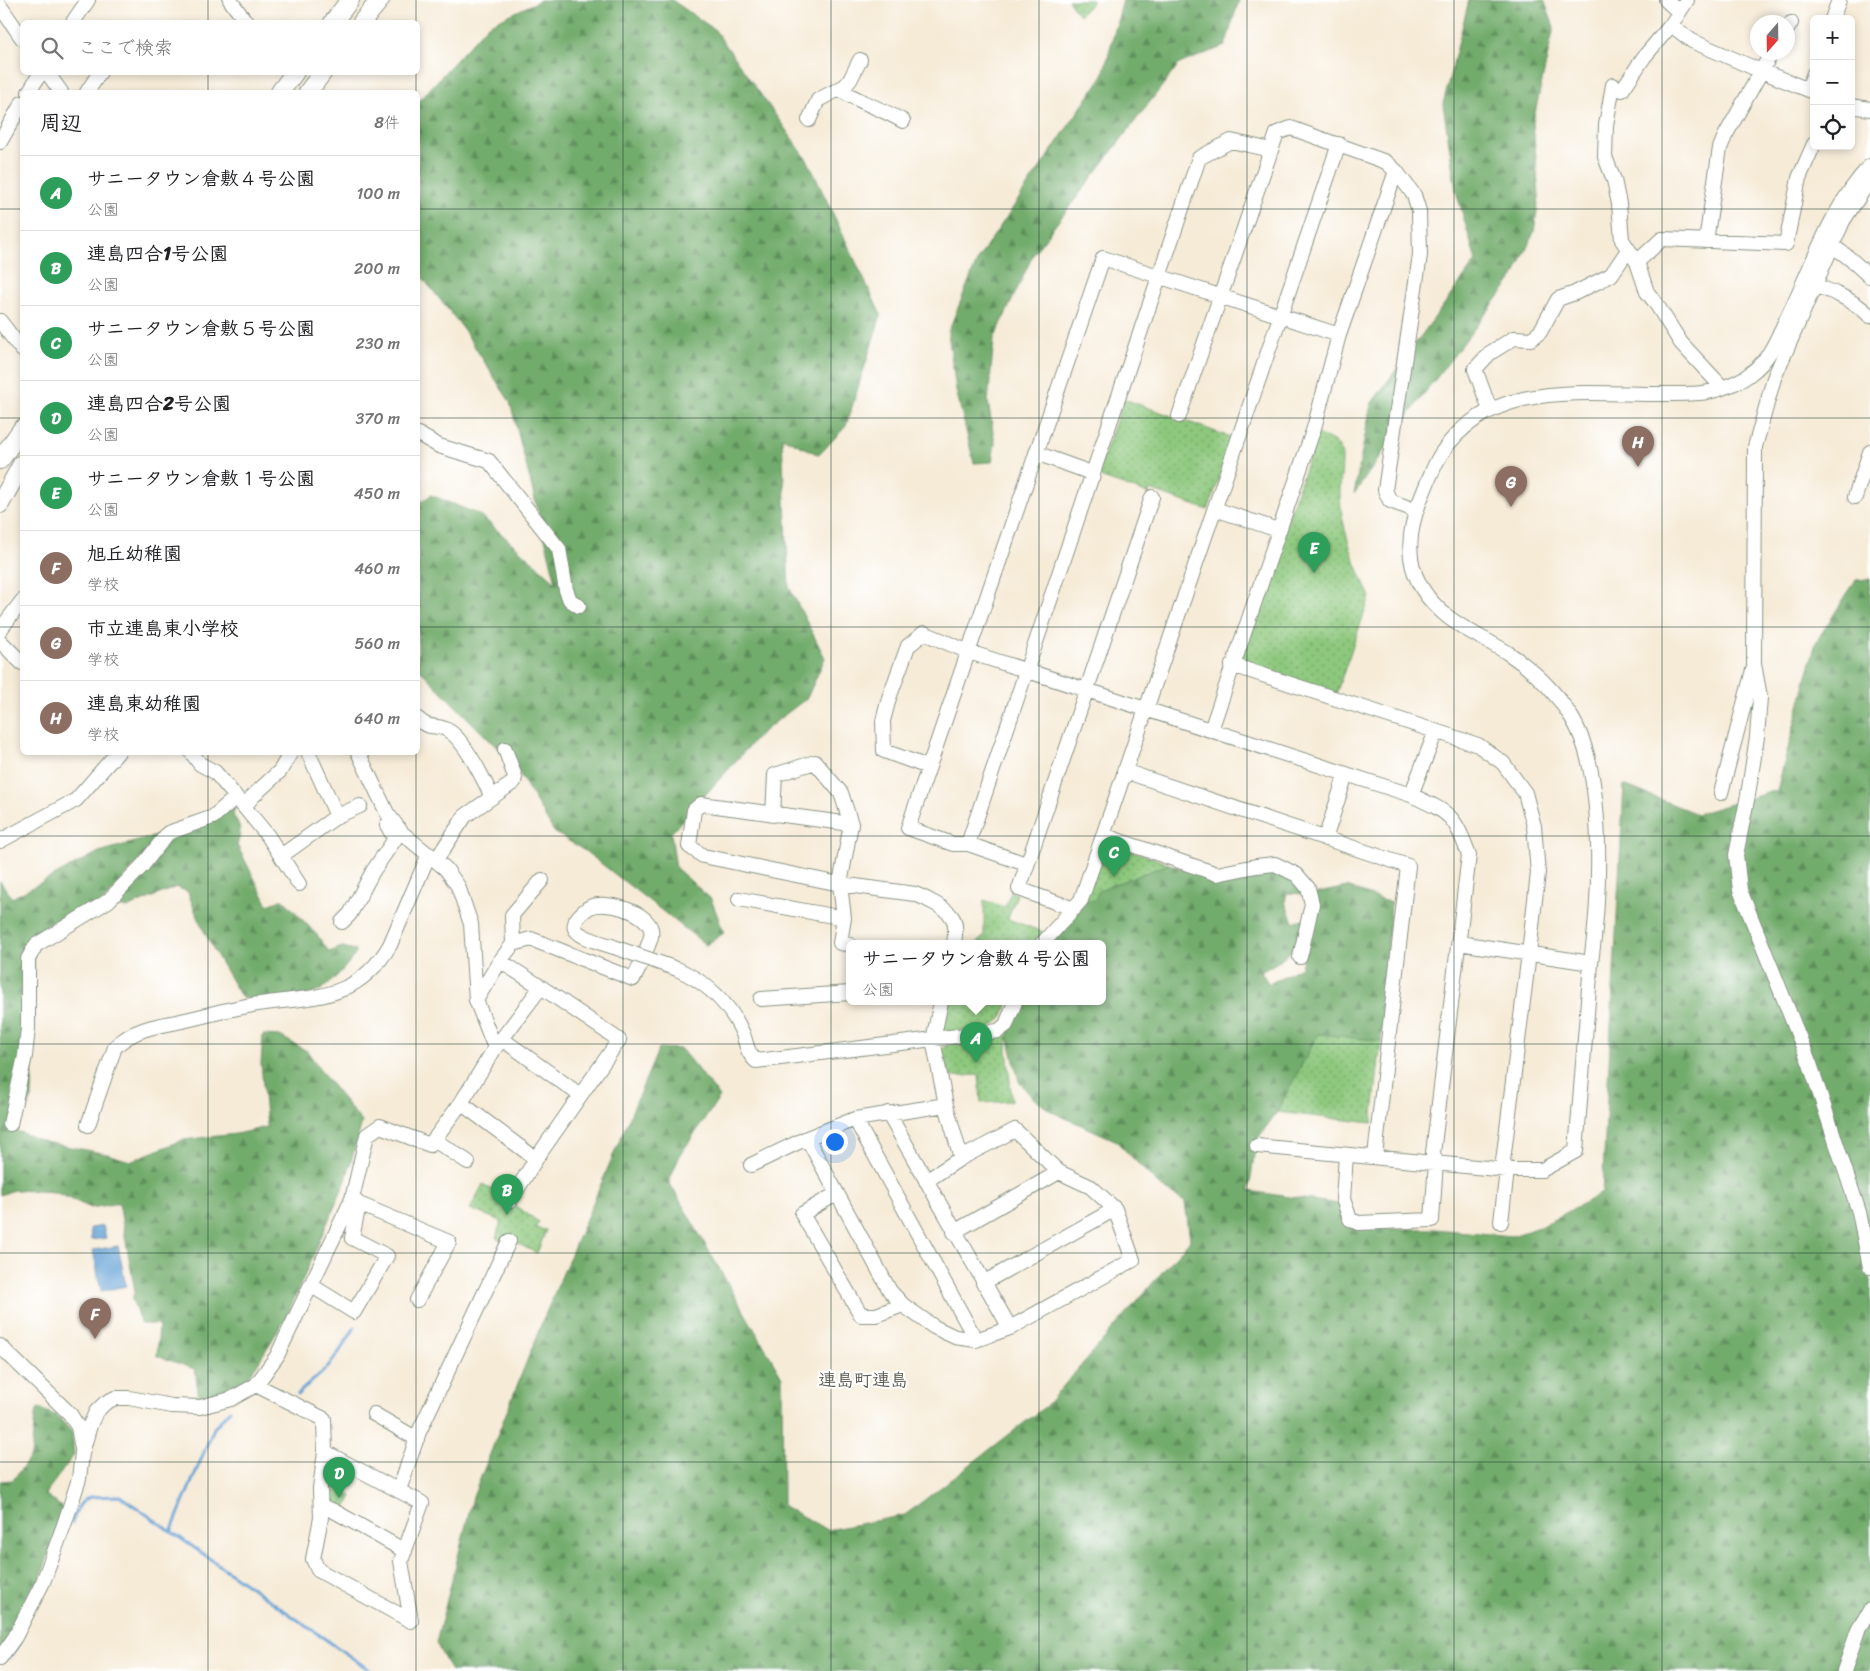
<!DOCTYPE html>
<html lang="ja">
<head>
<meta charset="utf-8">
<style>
	:root { --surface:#fff; --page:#f2f2f2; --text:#202124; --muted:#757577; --line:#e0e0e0; --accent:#b45309 }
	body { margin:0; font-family:Sriracha,"Klee One",sans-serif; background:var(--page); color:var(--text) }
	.controls { position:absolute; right:15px; top:15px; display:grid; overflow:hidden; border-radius:8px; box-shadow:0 2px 8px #0003 }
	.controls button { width:45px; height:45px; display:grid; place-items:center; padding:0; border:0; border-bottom:1px solid var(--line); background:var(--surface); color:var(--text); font:25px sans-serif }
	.compass { position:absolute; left:1750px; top:15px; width:45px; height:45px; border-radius:50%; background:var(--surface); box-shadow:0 2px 8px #0003; rotate:200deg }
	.you { position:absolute; left:834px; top:1141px; width:18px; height:18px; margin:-12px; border:4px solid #fff; border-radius:50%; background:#1a73e8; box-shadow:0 0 0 8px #1a73e833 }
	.badge { display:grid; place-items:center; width:32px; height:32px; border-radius:50%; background:var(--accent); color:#fff; font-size:16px; font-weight:700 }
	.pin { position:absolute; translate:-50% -41px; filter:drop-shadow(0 1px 2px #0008) }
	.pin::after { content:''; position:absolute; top:26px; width:18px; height:15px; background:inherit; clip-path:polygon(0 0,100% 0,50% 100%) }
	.popup { position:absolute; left:846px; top:940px; width:260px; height:65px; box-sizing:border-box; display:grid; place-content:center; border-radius:8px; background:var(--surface); filter:drop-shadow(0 1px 4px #0005); font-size:16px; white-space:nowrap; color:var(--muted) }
	.popup b { font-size:19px; color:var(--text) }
	.popup::after { content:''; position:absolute; left:50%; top:100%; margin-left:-10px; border:10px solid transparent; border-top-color:var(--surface) }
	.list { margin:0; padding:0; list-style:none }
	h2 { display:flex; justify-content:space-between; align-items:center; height:65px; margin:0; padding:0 20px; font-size:21px }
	h2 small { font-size:16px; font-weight:400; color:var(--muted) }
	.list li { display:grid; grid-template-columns:32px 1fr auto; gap:15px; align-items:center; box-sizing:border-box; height:75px; padding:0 20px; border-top:1px solid var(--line) }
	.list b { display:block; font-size:19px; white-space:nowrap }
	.list p { margin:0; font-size:16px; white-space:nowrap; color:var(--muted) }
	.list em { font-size:16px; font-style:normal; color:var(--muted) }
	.icon { flex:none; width:28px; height:28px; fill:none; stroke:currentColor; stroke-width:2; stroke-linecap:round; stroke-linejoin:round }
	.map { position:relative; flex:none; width:1870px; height:1671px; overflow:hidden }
	.search { position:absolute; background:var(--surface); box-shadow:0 2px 8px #0003; left:20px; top:20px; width:400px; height:55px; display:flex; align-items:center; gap:12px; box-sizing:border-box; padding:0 18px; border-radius:8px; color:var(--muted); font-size:19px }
	.panel { position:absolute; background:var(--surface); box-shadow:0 2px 8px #0003; left:20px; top:90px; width:400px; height:665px; border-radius:8px }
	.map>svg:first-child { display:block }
	.forest { fill:url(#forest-firs); stroke:#487450 }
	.park { fill:url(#park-dots); stroke:#568258 }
	.water { fill:#65a2d6; stroke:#427085 }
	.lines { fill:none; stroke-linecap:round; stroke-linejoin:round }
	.stream { stroke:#65a2d6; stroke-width:3 }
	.minor-casing { stroke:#8a9486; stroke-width:16 }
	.major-casing { stroke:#8a9486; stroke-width:20 }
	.minor { stroke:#fff; stroke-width:14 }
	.major { stroke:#fff; stroke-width:18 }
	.minor-bridge-casing { stroke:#8a9486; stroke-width:16; stroke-linecap:butt }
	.minor-bridge { stroke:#fff; stroke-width:14 }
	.grid { fill:none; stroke:#1f3d34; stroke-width:1; stroke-opacity:0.55 }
	.labels { text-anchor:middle; stroke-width:4; stroke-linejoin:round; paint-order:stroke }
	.quarter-label { font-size:18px; font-weight:bold; fill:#5d5c52; stroke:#fff }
</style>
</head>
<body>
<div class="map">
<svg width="1870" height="1671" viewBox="0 0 1870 1671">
	<defs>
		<pattern id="forest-firs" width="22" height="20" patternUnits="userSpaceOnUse" patternTransform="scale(1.25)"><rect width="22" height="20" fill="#72ac6c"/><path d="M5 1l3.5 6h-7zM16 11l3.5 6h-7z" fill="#5d8d5a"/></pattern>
		<pattern id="park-dots" width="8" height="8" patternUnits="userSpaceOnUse" patternTransform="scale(1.25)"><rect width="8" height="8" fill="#8dc87d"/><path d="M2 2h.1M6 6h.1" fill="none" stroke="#73a467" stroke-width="1.8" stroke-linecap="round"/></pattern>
	</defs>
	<rect width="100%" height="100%" fill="#fff"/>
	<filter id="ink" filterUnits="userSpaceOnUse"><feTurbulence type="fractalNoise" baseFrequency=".02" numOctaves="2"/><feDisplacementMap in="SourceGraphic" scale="10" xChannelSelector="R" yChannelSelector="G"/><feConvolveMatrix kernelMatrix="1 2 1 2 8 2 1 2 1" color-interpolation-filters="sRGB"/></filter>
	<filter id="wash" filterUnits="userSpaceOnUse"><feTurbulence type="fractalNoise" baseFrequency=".0096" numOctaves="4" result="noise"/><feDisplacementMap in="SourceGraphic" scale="20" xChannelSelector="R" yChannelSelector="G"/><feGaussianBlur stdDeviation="1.12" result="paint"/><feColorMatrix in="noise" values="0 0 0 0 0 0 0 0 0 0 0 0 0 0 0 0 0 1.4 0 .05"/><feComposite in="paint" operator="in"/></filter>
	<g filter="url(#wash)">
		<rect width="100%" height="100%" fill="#f6ebd7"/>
		<!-- forest -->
		<path class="forest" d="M 541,0 L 672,0 L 715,30 L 808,161 L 881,315 L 846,426 L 819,455 L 782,437 L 789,587 L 825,658 L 807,698 L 761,733 L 671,833 L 676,868 L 711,899 L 724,933 L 706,945 L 585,851 L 554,832 L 515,766 L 418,668 L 418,504 L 431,495 L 480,515 L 556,582 L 510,402 L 462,327 L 418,272 L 418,102 L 488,25 Z
			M 1123,0 L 1239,0 L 1225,46 L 1179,64 L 1034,253 L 994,339 L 988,402 L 995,443 L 992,462 L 974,463 L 956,390 L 948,332 L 978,259 L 1103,75 Z
			M 1469,0 L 1544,0 L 1554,27 L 1533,122 L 1539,197 L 1534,232 L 1514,277 L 1421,398 L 1354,494 L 1371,404 L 1476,261 L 1456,191 L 1443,104 Z
			M 1870,579 L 1870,1671 L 451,1671 L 436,1643 L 473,1497 L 543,1320 L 659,1048 L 681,1049 L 720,1097 L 680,1155 L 669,1182 L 782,1377 L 783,1506 L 828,1530 L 905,1515 L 1046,1406 L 1190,1240 L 1185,1202 L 1161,1187 L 1115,1140 L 1052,1112 L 1032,1097 L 1019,1082 L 1008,1036 L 1020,1002 L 1102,1002 L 1102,944 L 1051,944 L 1085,901 L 1099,890 L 1169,864 L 1219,880 L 1270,869 L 1292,878 L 1305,894 L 1287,893 L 1285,902 L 1293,922 L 1305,918 C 1296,952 1290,955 1261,972 L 1269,984 L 1301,967 L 1315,908 L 1314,894 L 1347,887 L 1391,903 L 1381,1041 L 1318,1034 L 1277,1112 L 1256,1141 L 1249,1191 L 1338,1204 L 1358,1228 L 1435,1229 L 1512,1236 L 1540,1227 L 1602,1193 L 1624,785 L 1697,814 L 1777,790 L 1816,642 L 1856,580 Z
			M 236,805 L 233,815 C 241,826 242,832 237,845 L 268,905 L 283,899 L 318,936 L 329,952 L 342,947 L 355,950 L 356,953 C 349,964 329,986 317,992 C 308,997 254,999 242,998 C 221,963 201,931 188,892 L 176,887 L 127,908 L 115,905 L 114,899 L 170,835 Z
			M 163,834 L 105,900 L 34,943 L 32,1098 L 18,1126 L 17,1131 L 45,1142 L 107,1154 L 130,1161 L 183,1140 L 236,1134 L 267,1127 L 261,1064 L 263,1035 L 280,1036 L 307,1051 L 330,1083 L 362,1122 L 346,1180 L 287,1316 L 256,1366 L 242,1384 L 224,1394 L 199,1399 L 195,1369 L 157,1356 L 159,1324 L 141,1324 L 132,1299 L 135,1291 L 119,1203 L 91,1208 L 55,1192 L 14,1190 L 0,1195 L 0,881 L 12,898 L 99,852 Z
			M 38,1408 L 57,1416 L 72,1432 L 74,1455 L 45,1494 L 64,1509 L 40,1580 L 0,1651 L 0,1481 L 13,1480 L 31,1456 L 35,1416 Z"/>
		<!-- park -->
		<path class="park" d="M 1068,0 L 1092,0 L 1091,4 L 1079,15 Z
			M 1124,399 L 1233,438 L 1208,510 L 1150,490 L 1149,494 L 1100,477 L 1098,472 Z
			M 1317,434 C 1326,438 1338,440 1341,451 C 1344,462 1339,485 1340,497 C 1342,532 1356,566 1370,597 L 1336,694 L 1245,663 L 1241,655 Z
			M 1114,844 L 1169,864 L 1099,890 L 1095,900 L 1085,901 L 1104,848 Z
			M 1011,892 L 1017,894 L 1008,919 L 1046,933 L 1037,944 L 976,944 L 984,936 L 984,900 L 1005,907 Z
			M 947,1002 L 1008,1002 L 1002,1018 L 991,1027 L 945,1033 L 941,1029 Z
			M 1318,1034 L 1381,1041 L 1372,1123 L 1277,1112 Z
			M 1008,1036 L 1007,1049 L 1012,1101 L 981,1103 L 979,1075 L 948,1077 L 941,1052 L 946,1045 Z
			M 483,1184 L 539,1222 L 535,1228 L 546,1230 L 537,1253 L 506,1238 L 504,1242 L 496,1238 L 501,1221 L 470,1209 Z
			M 327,1483 L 352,1496 L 344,1512 L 327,1500 Z"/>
		<!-- water -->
		<path class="water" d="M 103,1226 L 106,1238 L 91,1240 L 90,1228 Z
			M 118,1246 L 126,1286 L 101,1291 L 93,1250 Z"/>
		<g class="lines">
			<!-- stream -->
			<path class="stream" d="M 298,1394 C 304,1388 310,1383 316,1378 C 332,1365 344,1345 355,1327
				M 72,1523 C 76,1512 79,1501 90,1497 L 120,1496 L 371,1671
				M 171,1532 L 214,1428 L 230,1410
				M 8,1658 L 16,1649 L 20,1640"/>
		</g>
	</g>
	<g filter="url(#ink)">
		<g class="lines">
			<defs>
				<path id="minor" d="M 230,0 L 246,22
					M 1666,0 L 1679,12
					M 1687,0 L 1671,25 L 1644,57 L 1622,90 L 1613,85 L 1606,125 L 1605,157 L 1614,180 L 1619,204 L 1622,240 L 1637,262 L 1662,239 L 1786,244 L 1799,178 L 1814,144
					M 0,6 L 22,38
					M 1832,19 L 1839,0
					M 73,22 L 88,0
					M 1671,25 L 1692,41 L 1761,71 L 1814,92
					M 1788,28 L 1791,23
					M 47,72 L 61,92
					M 839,89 C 859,102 882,109 903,121
					M 1808,89 L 1814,73
					M 29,92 L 41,72
					M 87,92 L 100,72
					M 1851,106 L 1870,109
					M 809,120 L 818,100 L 845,86 L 850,80 L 860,60
					M 0,142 L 22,103
					M 1870,180 L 1843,221 L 1774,378 L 1755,447 L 1754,664 L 1760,697 L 1757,737 L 1748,795 L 1736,855 L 1740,890 L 1810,1064 L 1859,1212 L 1870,1267
					M 1706,241 L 1720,148 L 1725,136 L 1772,52
					M 1823,242 C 1841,249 1855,263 1869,276 L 1870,275
					M 1637,262 L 1647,292 L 1655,302 L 1681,343 L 1722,387
					M 1807,283 C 1829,290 1853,299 1870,316
					M 0,321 L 22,350
					M 1490,410 L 1475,369 L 1490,353 L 1514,338 L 1531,339 L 1540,332 L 1558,299 L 1575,293 L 1611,275 L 1628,250
					M 1179,416 L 1277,133 L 1291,128 L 1386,162 L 1396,171 L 1414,195 L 1419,211 L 1420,255 L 1385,490 L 1390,501 L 1415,510
					M 418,434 L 439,446 L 489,461 L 559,549 L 566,590 L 570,600 L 579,606
					M 1036,453 L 1086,471 L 1093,476
					M 1855,497 L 1870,452
					M 1215,509 L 1278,530
					M 0,630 L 22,601
					M 0,641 L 22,663
					M 1232,665 L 1478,745 L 1503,763 L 1525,793 L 1534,826 L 1538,873 L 1529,953 L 1503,1161 L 1507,1170 L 1501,1222
					M 418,719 C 430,731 438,723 449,731 C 465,741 484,780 492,797
					M 1211,730 L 1314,428 L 1339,335 L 1396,171
					M 191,752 L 200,764 L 215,772 L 236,797 L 268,836 L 299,884
					M 308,752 L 337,816
					M 358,752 L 387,813 L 402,833 L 446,869 L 458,886 L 471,924 L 476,1000 L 495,1048
					M 928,767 L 884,751 L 883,721 L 889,698 L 908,646 L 924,633 L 969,652 L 1411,795 C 1450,813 1454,814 1469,855 L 1433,1153 L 1436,1162 L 1432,1220 L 1358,1223 L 1350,1219 L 1343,1199 L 1346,1155
					M 1124,771 L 1408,866 L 1375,1156
					M 1721,793 L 1753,670
					M 1411,795 L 1436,731
					M 244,807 L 254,795 L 280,771 L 291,752
					M 773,815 L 775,775 L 815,762 L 841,793 L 851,824 L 840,884 L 844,918 L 840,943 L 850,945
					M 851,824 L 701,804 L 694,810 L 689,846 L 703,856 L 840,884 L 915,894 C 925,898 946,908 952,917 C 957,924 955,936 954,944
					M 1103,835 L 1217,874 L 1256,866 L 1275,864 L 1297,875 L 1308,888 L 1312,904 L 1300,957
					M 1325,839 L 1346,774
					M 0,841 L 76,800 L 118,752
					M 968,844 L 1199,158 L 1231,141 L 1271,150
					M 281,856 L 337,816 L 360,806
					M 436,860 L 465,816 L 514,782 L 515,777 L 505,749
					M 1026,864 L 968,844 L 953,844 L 908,828 L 1103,258 L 1339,335
					M 739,899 L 844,918
					M 1074,909 L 1019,889 L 1152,497
					M 342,922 L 350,914 L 373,871 L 395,839 L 387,825
					M 1459,943 L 1591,963 C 1600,898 1607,771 1570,715 C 1555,691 1532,669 1508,653 C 1489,641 1466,631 1448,617 C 1404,582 1402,540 1424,491 C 1429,479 1434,465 1441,454 C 1493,375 1593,396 1673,394 C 1684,394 1698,394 1708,392 C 1721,389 1741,382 1751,373 C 1769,360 1777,339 1786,320 C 1812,268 1830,208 1870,166
					M 513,944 L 512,915 L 542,880
					M 1042,944 L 1081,900 L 1339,144
					M 500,961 L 541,987
					M 677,969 C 706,982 730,1004 743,1034 C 747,1045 747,1053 756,1061 L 998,1031 L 1006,1025 L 1015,1002
					M 761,999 L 850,993
					M 476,1000 L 500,961 L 513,944 L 531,939 L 633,979 C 638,972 641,963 644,955 C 647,947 653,938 651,929 C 646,911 606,900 590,907 C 586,909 579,915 576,920 C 575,923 573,927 576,930 C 581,938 605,944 614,947
					M 941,1002 L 933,1040 L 946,1105 L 961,1158
					M 502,1039 L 580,1095
					M 888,1113 L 1010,1328
					M 855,1119 L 976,1340
					M 10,1124 L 25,1056 L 28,1028 L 28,959 L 36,945 L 108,901 L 143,865 L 168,833 L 213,817 L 236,797
					M 88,1125 L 115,1047 C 132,1030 154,1026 177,1022 C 201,1017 224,1010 247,1006 C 306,995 354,1006 390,945 L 429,854
					M 807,1138 L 890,1291 L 903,1305 L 934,1327 L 955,1337 L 976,1340 L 1010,1328 L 1133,1260 L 1115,1209 L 1091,1187 L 1059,1172 L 1015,1130 L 961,1158 L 926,1181
					M 434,1140 L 468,1162
					M 1257,1146 L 1507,1170 L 1542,1170 L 1576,1151 L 1591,963
					M 751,1165 L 807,1138 L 855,1119 L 946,1105
					M 836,1194 L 802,1214 L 861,1315 L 876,1315 L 903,1305
					M 353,1199 L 359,1204 L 449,1242 L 417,1300
					M 510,1201 L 536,1159
					M 954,1232 L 1059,1172
					M 983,1283 L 1115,1209
					M 312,1286 L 354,1312 L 387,1256 L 352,1238 L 359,1204
					M 0,1346 L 70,1414 L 78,1427 L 82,1449
					M 256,1385 L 324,1419 L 325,1452 L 320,1488 L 321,1518 L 313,1559 L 318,1570 L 411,1621 L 401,1561 L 422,1503 L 325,1452
					M 374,1414 L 417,1439
					M 399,1490 L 419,1432 L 509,1241
					M 321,1506 L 334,1511 L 405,1551
					M 0,1658 L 15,1637 L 43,1582 L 65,1522 L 79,1479 L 82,1453 L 90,1425 L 96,1412 L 105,1403 L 115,1398 L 129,1398 L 172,1406 L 200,1407 L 231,1399 L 256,1385 L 277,1356 L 352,1199 L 367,1135 L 380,1126 L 430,1145 L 461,1103 L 495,1048 L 541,987 L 619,1040 L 536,1159 L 461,1103
					M 1844,1671 L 1858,1630 L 1870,1610"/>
				<path id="major" d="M 333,22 L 350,0
					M 362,22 L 380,0
					M 280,92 L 295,72
					M 308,92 L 323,72
					M 0,460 L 22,429
					M 0,504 L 22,464"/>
			</defs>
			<!-- minor casing -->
			<use href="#minor" class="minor-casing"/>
			<!-- major casing -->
			<use href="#major" class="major-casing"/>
			<!-- minor -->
			<use href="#minor" class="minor"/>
			<!-- major -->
			<use href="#major" class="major"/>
			<defs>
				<path id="minor-bridge" d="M 614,947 L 677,969"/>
			</defs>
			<!-- minor-bridge casing -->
			<use href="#minor-bridge" class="minor-bridge-casing"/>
			<!-- minor-bridge -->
			<use href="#minor-bridge" class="minor-bridge"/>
		</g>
	</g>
	<!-- grid -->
	<path class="grid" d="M 208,0 L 208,22M 416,0 L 416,22M 623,0 L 623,1671M 831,0 L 831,1671M 1039,0 L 1039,1671M 1247,0 L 1247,1671M 1454,0 L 1454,1671M 1662,0 L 1662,1671M 208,72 L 208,92M 416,72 L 416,92M 0,209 L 22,209M 418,209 L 1870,209M 0,418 L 22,418M 418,418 L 1870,418M 0,627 L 22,627M 418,627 L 1870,627M 208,752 L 208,1671M 416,752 L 416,1671M 0,836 L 1870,836M 0,1044 L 1870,1044M 0,1253 L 1870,1253M 0,1462 L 1870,1462"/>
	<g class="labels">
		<!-- quarter labels -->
		<g class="quarter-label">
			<text x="863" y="1386">連島町連島</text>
		</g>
	</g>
</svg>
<div class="controls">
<button>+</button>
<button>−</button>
<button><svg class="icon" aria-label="locate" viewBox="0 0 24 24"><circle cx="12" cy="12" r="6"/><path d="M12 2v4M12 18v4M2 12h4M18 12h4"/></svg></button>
</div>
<svg class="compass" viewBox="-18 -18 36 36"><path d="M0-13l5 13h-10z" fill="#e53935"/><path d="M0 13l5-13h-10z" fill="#757577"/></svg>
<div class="you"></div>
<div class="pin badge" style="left:976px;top:1063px;background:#2e9e5b">A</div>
<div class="popup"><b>サニータウン倉敷４号公園</b>公園</div>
<div class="pin badge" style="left:507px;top:1215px;background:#2e9e5b">B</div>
<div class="pin badge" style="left:1114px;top:877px;background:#2e9e5b">C</div>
<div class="pin badge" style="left:339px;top:1498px;background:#2e9e5b">D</div>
<div class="pin badge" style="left:1314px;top:573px;background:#2e9e5b">E</div>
<div class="pin badge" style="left:95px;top:1339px;background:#8d6e63">F</div>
<div class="pin badge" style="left:1511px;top:507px;background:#8d6e63">G</div>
<div class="pin badge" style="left:1638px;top:467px;background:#8d6e63">H</div>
<div class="search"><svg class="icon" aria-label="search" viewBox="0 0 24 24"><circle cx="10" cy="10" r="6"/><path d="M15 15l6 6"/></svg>ここで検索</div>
<section class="panel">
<h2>周辺<small>8件</small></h2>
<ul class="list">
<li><span class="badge" style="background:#2e9e5b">A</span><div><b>サニータウン倉敷４号公園</b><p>公園</p></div><em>100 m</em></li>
<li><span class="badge" style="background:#2e9e5b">B</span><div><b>連島四合1号公園</b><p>公園</p></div><em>200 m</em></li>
<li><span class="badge" style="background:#2e9e5b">C</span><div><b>サニータウン倉敷５号公園</b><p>公園</p></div><em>230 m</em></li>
<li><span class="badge" style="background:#2e9e5b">D</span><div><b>連島四合2号公園</b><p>公園</p></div><em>370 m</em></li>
<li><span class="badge" style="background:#2e9e5b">E</span><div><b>サニータウン倉敷１号公園</b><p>公園</p></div><em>450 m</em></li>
<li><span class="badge" style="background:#8d6e63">F</span><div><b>旭丘幼稚園</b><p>学校</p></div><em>460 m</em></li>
<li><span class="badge" style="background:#8d6e63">G</span><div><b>市立連島東小学校</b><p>学校</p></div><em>560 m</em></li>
<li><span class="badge" style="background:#8d6e63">H</span><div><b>連島東幼稚園</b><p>学校</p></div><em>640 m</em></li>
</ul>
</section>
</div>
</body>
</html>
